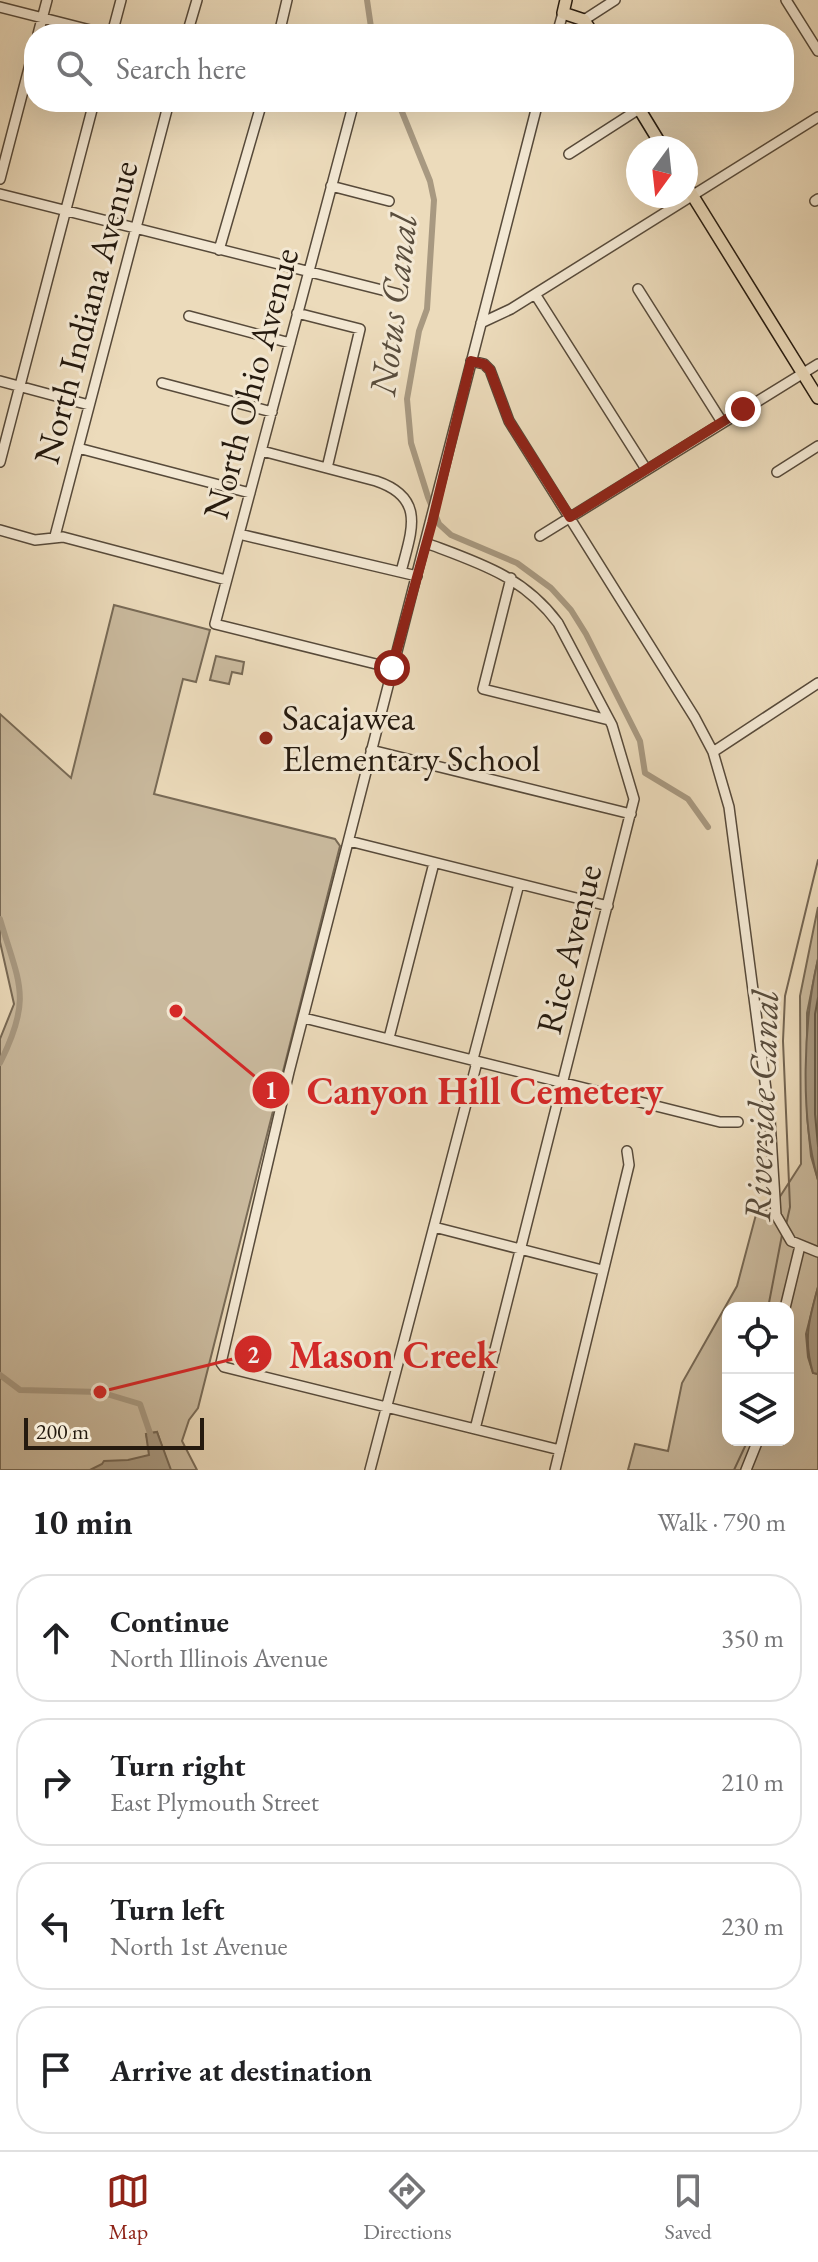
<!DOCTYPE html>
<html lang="en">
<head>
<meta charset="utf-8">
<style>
	:root { --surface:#fff; --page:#f6f6f6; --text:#202124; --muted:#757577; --line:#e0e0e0; --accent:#8f2418 }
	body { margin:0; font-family:"EB Garamond",serif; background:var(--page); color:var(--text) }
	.controls { position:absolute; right:24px; bottom:24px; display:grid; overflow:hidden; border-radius:16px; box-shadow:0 8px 32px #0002 }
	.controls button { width:72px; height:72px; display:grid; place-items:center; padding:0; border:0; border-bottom:2px solid var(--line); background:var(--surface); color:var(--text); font:40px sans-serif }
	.compass { position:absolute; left:626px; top:136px; width:72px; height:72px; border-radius:50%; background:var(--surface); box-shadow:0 8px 32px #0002; rotate:195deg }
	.scale { position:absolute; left:24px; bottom:20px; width:180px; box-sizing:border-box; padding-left:8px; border:4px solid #251a0f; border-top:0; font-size:22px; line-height:28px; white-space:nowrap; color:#251a0f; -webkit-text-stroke:6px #f3e8d3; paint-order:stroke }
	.stop { position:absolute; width:24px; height:24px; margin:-18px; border:6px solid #8f2418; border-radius:50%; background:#fff }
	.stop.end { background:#8f2418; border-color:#fff; box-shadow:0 2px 8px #0008 }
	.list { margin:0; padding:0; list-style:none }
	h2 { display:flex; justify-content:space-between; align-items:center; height:104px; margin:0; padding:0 32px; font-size:34px }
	h2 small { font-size:26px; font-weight:400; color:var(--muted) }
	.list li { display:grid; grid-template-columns:52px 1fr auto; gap:24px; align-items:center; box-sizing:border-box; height:128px; margin:0 16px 16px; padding:0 16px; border:2px solid var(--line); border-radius:32px }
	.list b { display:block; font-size:30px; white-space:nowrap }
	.list p { margin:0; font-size:26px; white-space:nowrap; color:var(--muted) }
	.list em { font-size:26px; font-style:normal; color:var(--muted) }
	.icon { flex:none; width:44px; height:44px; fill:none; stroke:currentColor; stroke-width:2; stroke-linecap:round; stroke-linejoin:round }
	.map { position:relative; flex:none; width:818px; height:1470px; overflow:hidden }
	.search { position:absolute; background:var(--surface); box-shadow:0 8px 32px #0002; left:24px; right:24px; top:24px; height:88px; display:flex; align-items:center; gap:20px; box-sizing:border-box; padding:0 28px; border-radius:32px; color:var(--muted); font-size:30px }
	.sheet { height:680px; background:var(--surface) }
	nav { display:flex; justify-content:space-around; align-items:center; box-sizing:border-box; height:112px; border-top:2px solid var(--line); background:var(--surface); font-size:22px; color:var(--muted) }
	nav a { display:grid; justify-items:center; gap:4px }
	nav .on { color:var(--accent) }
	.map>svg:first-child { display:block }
	.green { fill:#caba9e; stroke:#786a56; stroke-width:2; fill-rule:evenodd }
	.water { fill:#a89981; stroke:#746653; stroke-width:2 }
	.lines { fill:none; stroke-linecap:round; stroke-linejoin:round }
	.shore { stroke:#665a48; stroke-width:2 }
	.stream { stroke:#746653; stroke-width:2 }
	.canal { stroke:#a89981; stroke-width:6 }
	.minor-casing { stroke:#574a3a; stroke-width:12 }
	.major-casing { stroke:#251a0f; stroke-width:14 }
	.minor { stroke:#f3e8d3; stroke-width:9 }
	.major { stroke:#ecdbbb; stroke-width:11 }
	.route { stroke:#8f2418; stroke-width:10 }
	.poi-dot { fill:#8f2418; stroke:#f3e8d3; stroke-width:3 }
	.labels { text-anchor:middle; stroke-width:6; stroke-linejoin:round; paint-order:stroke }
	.street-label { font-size:36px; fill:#251a0f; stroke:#f3e8d3 }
	.poi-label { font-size:36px; fill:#251a0f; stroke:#f3e8d3; text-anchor:start }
	.water-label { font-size:38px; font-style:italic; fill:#594d3d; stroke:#f3e8d3 }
	.leader { fill:none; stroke:#d62828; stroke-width:3 }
	.callout-dot { fill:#d62828; stroke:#f3e8d3; stroke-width:3 }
	.mark-label { font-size:24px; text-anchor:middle; font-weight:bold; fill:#fff }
	.callout-label { font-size:38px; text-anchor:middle; font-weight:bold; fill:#d62828; stroke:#f3e8d3; stroke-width:6; stroke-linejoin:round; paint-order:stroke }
</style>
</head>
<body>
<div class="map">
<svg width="818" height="1470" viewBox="0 0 818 1470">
	<rect width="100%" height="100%" fill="#ecdbbb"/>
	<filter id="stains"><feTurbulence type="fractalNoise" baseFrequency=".0025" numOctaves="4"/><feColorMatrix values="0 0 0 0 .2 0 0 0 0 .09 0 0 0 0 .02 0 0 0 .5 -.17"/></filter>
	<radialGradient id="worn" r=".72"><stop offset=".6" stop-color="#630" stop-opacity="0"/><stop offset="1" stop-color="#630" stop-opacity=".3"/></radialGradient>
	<!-- green -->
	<path class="green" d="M 114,605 L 210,630 L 196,682 L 183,679 L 154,794 L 335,839 L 340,846 L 198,1408 L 189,1420 L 182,1441 L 197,1470 L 170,1470 L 157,1432 L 146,1434 L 154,1470 L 0,1470 L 0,1039 L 14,1004 L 0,942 L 0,714 L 71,778 Z
		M 216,656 L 244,662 L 242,674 L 232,672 L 229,684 L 210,680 Z
		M 818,907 L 818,959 L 807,1013 L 807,1115 L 811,1156 L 818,1180 L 818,1287 L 806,1334 L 808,1357 L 813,1373 L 818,1374 L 818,1470 L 628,1470 L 635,1444 L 668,1451 L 682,1383 L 737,1286 L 758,1207 L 770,1212 L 801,1164 L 800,996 ZM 728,1308 L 788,1308 L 788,1440 L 728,1440 Z"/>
	<!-- water -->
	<path class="water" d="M 818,959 L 818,1180 C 800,1118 803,1022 818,959 Z
		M 818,1287 L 818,1374 L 813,1373 C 803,1340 809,1319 818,1287 Z
		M 157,1432 L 171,1470 L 90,1470 L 102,1464 L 104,1461 L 128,1460 L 149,1455 L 146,1434 Z"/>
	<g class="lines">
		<!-- shore -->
		<path class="shore" d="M 818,998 L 815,1014 L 815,1114 L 818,1146"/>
		<!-- stream -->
		<path class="stream" d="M 786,1225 L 790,1207 L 783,1041 L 785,996 L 818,860
			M 768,1308 L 782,1235
			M 734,1470 L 748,1440"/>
		<!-- canal -->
		<path class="canal" d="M 367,0 L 372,34
			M 398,102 L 430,181 L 434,200 L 427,309 L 419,331 L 407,399 L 411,443 L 428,497 L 439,524 L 451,535 L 517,563 L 551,588 L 571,610 L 586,634 L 640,741 L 645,773 L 688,799 L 708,827
			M 0,919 C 19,984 33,997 0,1063
			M 0,1375 L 20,1390 L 100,1392 L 140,1404 L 152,1439"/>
		<defs>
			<path id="minor" d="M 786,0 L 818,51
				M 0,7 L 106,34
				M 584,20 L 615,0
				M 38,34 L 47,0
				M 112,34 L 121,0
				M 187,34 L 197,0
				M 279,34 L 287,0
				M 557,34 L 563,13
				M 354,102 L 215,624 L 392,668
				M 538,102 L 289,1072 L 221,1363 L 224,1367 L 560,1450
				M 569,154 L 639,109
				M 0,179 L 34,49
				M 331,186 L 389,201
				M 0,194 L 398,294
				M 815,201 L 818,199
				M 219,250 L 262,102
				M 638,289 L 722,422
				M 535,294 L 646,469
				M 297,313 L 360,329 L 327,468
				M 189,316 L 290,343
				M 481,323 L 511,309 L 818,117
				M 471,361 L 484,364 L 490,370 L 509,421 L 695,718 L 713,752 L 729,807 L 770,1120 L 776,1215 L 791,1241 L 818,1252
				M 0,381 L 89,405
				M 162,383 L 272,412
				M 78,448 L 250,493
				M 262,451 L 376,481 C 427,498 411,532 401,572
				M 0,462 L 94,102
				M 777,472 L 818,446
				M 0,530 L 35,540 L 63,537 L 226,580
				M 239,534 L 417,576
				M 55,536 L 169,102
				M 540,536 L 818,364
				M 426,543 C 479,563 523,576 558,623 L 612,725 L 634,799 L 475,1429
				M 511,578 L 483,689 L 609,720
				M 371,750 L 631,814
				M 713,752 L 818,683
				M 349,841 L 608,906
				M 304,1018 L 720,1122 L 738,1122
				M 389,1038 L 434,863
				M 434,1227 L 602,1270
				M 785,1308 L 800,1246
				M 370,1470 L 476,1066 L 473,1059 L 519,884
				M 555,1470 L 629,1165 L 627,1151
				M 746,1470 L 758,1440"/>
			<path id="major" d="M 566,0 L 563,13 L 584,20 L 593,34
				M 635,102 L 663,148
				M 686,185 L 818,398"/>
		</defs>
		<!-- minor casing -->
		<use href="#minor" class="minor-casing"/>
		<!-- major casing -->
		<use href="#major" class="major-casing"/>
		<!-- minor -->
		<use href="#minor" class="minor"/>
		<!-- major -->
		<use href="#major" class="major"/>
	</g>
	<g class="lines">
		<!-- route -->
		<path class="route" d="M 392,668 L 432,523 L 471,361 L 484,364 L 490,370 L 509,421 L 570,517 L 743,409"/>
	</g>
	<!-- markers -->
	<circle class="poi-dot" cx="266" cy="738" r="8"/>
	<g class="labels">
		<!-- street labels -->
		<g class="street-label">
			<text transform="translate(85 312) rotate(-75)" y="13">North Indiana Avenue</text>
			<text transform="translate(250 383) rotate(-75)" y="13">North Ohio Avenue</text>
			<text transform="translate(568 949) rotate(-76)" y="13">Rice Avenue</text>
		</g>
		<!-- poi labels -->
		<g class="poi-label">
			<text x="282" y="730">Sacajawea<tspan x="282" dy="41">Elementary School</tspan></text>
		</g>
		<!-- water labels -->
		<g class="water-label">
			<text transform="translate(393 305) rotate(-83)" y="13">Notus Canal</text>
			<text transform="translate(761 1106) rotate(-88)" y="13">Riverside Canal</text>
		</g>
	</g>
	<!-- callouts -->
	<path class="leader" d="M176 1011L271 1090M100 1392L253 1354"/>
	<g class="callout-dot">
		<circle cx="176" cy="1011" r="8"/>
		<circle cx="100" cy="1392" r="8"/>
		<circle cx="271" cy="1090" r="20"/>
		<circle cx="253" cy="1354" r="20"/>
	</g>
	<g class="mark-label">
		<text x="271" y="1099">1</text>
		<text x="253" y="1363">2</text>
	</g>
	<g class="callout-label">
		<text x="485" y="1104">Canyon Hill Cemetery</text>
		<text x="393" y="1368">Mason Creek</text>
	</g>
	<rect width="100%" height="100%" filter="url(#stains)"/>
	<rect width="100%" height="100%" fill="url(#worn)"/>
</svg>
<div class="controls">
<button><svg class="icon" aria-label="locate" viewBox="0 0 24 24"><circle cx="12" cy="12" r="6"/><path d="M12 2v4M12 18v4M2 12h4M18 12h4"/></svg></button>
<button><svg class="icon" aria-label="layers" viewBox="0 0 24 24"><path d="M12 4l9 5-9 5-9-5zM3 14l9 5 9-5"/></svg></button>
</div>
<svg class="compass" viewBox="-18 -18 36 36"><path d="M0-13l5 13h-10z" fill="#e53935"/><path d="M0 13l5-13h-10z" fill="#757577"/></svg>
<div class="scale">200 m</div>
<div class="stop" style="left:392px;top:668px"></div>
<div class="stop end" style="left:743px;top:409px"></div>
<div class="search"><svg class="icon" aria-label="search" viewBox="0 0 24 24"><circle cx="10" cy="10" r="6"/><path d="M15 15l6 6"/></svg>Search here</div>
</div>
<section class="sheet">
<h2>10 min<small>Walk · 790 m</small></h2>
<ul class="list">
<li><svg class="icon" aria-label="ahead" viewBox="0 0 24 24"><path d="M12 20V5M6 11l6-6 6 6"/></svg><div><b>Continue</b><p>North Illinois Avenue</p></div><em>350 m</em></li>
<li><svg class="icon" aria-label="right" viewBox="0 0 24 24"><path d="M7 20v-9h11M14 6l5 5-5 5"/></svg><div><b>Turn right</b><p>East Plymouth Street</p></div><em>210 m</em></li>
<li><svg class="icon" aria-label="left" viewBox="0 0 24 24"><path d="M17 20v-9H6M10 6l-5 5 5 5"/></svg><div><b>Turn left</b><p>North 1st Avenue</p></div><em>230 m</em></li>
<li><svg class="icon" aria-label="arrive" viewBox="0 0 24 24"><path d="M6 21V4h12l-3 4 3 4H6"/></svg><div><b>Arrive at destination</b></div></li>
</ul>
</section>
<nav>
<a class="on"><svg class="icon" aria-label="map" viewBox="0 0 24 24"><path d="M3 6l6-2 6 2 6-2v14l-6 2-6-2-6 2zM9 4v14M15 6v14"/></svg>Map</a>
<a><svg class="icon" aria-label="directions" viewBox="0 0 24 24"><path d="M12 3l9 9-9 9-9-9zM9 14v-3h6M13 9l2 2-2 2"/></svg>Directions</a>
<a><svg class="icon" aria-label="saved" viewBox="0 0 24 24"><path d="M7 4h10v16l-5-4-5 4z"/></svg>Saved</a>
</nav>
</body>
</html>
